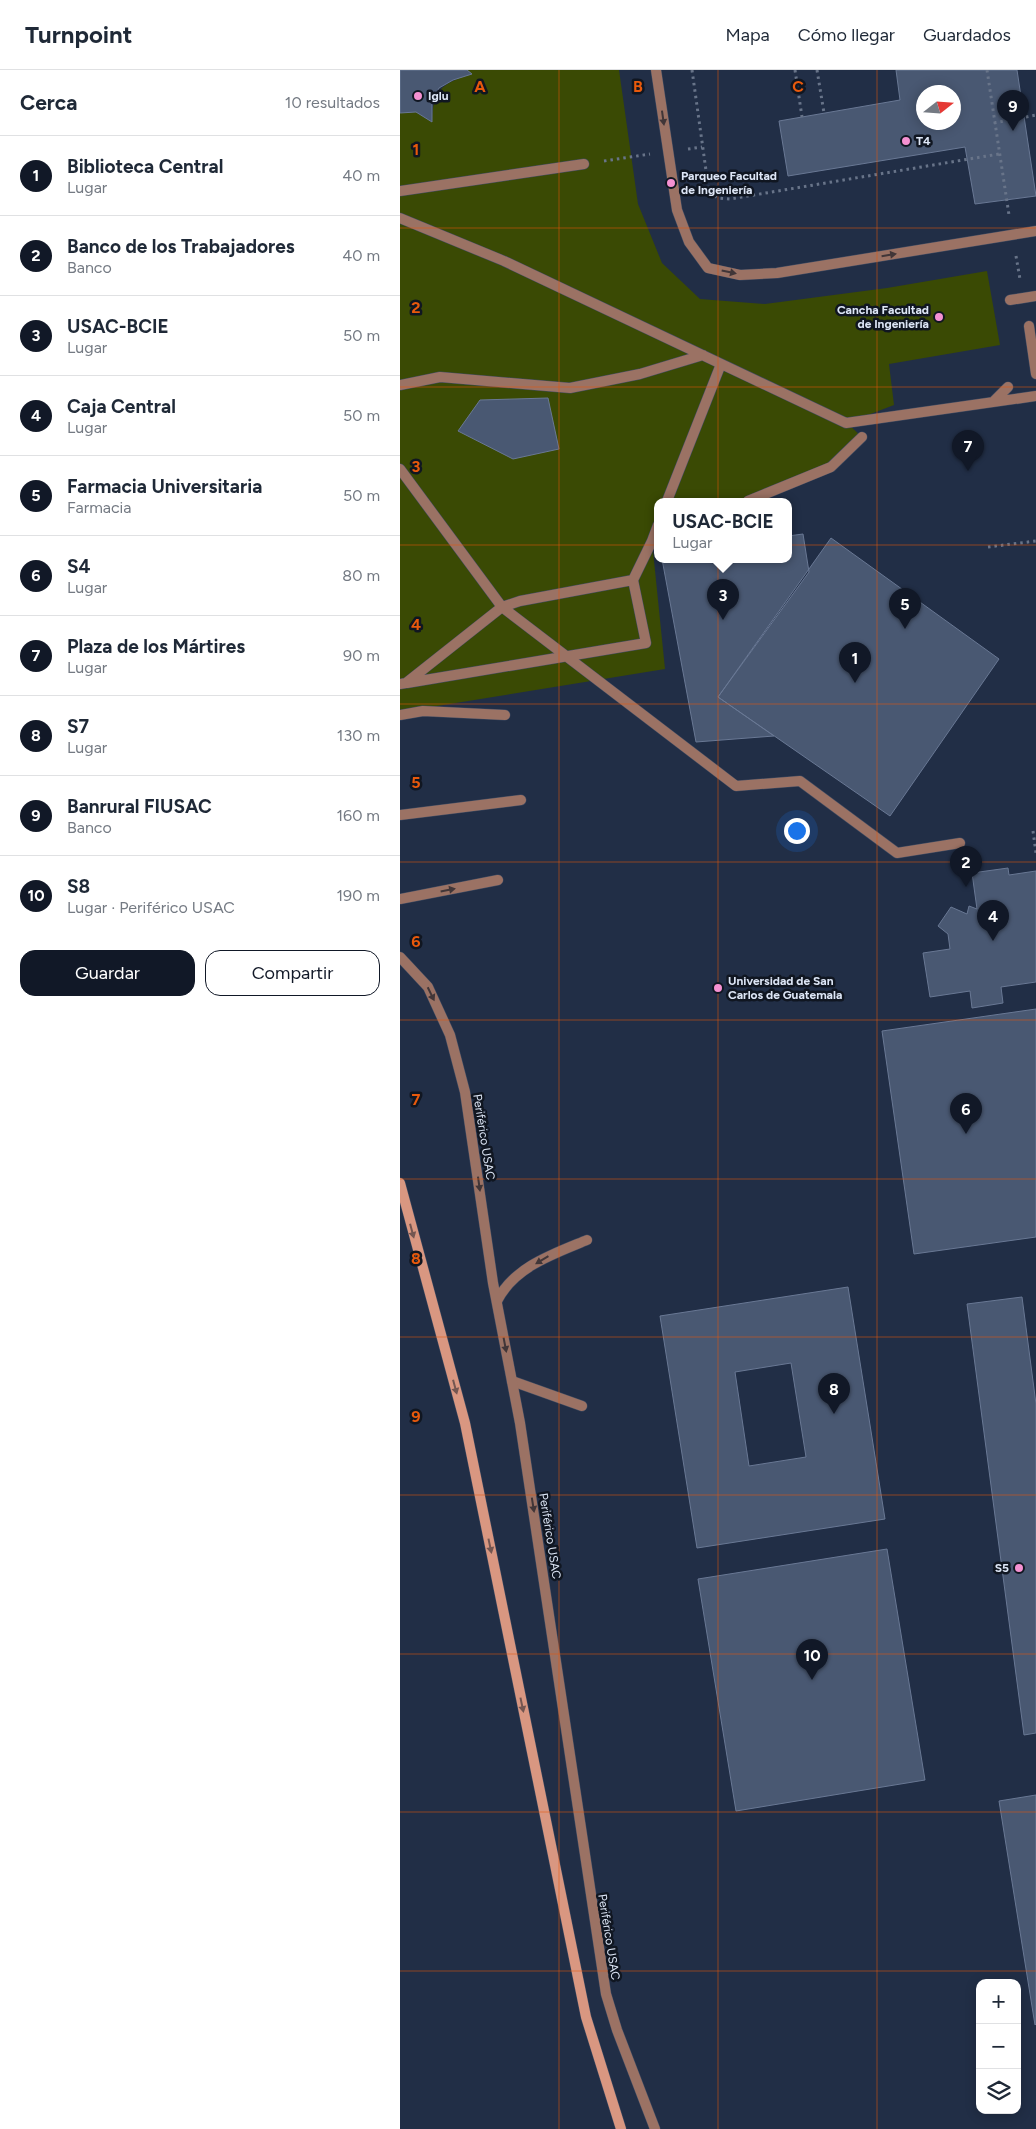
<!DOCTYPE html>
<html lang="es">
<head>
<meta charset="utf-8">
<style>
	:root { --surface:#fff; --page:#f2f2f3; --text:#1f2937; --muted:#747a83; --line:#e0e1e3; --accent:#111827 }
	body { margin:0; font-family:Figtree,sans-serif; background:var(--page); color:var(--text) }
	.controls { position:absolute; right:15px; bottom:15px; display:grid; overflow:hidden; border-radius:10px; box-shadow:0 2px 12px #0003 }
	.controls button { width:45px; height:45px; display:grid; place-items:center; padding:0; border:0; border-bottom:1px solid var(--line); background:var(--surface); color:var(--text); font:25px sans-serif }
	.compass { position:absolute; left:516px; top:15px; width:45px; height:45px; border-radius:50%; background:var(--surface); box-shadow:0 2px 12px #0003; rotate:73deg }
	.you { position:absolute; left:396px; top:760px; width:18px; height:18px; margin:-12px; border:4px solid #fff; border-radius:50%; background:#1a73e8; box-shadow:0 0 0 8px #1a73e833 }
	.badge { display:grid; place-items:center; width:32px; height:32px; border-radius:50%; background:var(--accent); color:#fff; font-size:16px; font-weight:700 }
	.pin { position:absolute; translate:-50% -41px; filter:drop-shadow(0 1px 2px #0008) }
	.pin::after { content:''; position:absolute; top:26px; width:18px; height:15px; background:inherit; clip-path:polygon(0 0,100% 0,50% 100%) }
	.popup { position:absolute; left:254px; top:428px; width:138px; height:65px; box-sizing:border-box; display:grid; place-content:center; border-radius:10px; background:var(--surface); filter:drop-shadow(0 1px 4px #0005); font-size:16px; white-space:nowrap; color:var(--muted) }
	.popup b { font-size:19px; color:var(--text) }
	.popup::after { content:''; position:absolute; left:50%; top:100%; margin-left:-10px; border:10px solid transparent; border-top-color:var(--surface) }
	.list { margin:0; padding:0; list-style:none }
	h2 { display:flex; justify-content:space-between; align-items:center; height:65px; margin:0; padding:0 20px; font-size:21px }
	h2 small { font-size:16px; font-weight:400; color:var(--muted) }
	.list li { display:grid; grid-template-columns:32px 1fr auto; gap:15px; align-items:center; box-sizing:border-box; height:80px; padding:0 20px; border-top:1px solid var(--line) }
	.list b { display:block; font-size:19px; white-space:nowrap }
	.list p { margin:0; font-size:16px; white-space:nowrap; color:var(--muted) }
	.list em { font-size:16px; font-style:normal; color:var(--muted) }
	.actions { display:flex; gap:10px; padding:15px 20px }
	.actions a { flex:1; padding:11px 0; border:1px solid var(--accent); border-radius:15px; text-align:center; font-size:18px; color:var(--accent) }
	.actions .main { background:var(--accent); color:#fff }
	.icon { flex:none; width:28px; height:28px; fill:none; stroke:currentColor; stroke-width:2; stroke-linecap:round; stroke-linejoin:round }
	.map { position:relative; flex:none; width:636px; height:2059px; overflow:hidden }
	header { display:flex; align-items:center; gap:30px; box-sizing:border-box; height:70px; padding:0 25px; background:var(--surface); border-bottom:1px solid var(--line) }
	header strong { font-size:24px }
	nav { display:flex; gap:28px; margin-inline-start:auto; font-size:18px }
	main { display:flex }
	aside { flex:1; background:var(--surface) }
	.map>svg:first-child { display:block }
	.green { fill:#3a4a04 }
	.building { fill:#495872; stroke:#697894; fill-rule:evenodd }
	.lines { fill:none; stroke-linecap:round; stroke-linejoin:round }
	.lane-casing { stroke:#3f4b62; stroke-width:11 }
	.street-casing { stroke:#3f4b62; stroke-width:11 }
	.secondary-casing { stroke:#3f4b62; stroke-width:11 }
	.path { stroke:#687489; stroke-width:3; stroke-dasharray:2.5 4; stroke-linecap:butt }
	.lane { stroke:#9b7264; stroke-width:10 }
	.street { stroke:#9b7264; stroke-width:10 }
	.secondary { stroke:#d99781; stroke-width:10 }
	.oneway { fill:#413638 }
	.oneway2 { fill:#745651 }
	.grid { fill:none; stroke:#e8590c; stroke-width:1; stroke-opacity:0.55 }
	.poi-dot { fill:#f591d2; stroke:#101621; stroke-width:2 }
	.labels { text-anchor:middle; stroke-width:5; stroke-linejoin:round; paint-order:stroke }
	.poi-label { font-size:12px; font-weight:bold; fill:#dde6f6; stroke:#101621; text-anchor:start }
	.street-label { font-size:12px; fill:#dde6f6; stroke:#101621 }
	.grid-label { font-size:16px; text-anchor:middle; font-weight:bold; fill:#e8590c; stroke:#101621; stroke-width:5; stroke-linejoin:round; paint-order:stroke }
</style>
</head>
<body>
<header>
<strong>Turnpoint</strong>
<nav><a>Mapa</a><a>Cómo llegar</a><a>Guardados</a></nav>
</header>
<main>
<aside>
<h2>Cerca<small>10 resultados</small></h2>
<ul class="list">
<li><span class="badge">1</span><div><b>Biblioteca Central</b><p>Lugar</p></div><em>40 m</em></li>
<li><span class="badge">2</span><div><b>Banco de los Trabajadores</b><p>Banco</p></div><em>40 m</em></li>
<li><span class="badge">3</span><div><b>USAC-BCIE</b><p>Lugar</p></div><em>50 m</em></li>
<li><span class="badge">4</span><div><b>Caja Central</b><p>Lugar</p></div><em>50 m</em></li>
<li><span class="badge">5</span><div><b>Farmacia Universitaria</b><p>Farmacia</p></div><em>50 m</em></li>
<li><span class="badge">6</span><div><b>S4</b><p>Lugar</p></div><em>80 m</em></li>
<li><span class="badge">7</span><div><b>Plaza de los Mártires</b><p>Lugar</p></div><em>90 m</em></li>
<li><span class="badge">8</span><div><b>S7</b><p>Lugar</p></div><em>130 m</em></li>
<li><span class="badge">9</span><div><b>Banrural FIUSAC</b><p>Banco</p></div><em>160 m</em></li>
<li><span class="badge">10</span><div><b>S8</b><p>Lugar · Periférico USAC</p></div><em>190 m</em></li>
</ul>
<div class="actions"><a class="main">Guardar</a><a>Compartir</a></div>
</aside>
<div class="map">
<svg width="636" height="2059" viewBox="0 0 636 2059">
	<rect width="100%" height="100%" fill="#212e46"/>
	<!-- green -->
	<path class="green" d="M 67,0 L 219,0 L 238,134 L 262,193 L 300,229 L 365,234 L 487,218 L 587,201 L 600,275 L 489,294 L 494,335 L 447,353 L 462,367 L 431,397 L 348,431 L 258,431 L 258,469 L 252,471 L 265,599 L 0,642 L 0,43 L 16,42 L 32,52 C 33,20 41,14 71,4 Z"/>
	<!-- building -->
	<path class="building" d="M 0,0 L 67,0 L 72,4 L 53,10 L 39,18 L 32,34 L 32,52 L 16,42 L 0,43 Z
		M 496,0 L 617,0 L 636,126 L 575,134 L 565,77 L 388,106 L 379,51 L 500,30 ZM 524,22 L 554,22 L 554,52 L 524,52 Z
		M 148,328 L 159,379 L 113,389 L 58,361 L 80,330 Z
		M 403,464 L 409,502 L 318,627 L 374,666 L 296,672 L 262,489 L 388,489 L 388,466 Z
		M 431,468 L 599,589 L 490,746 L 318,627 Z
		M 608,798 L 609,805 L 636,801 L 636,912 L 601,917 L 603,933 L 572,938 L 570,921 L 530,927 L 523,883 L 550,879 L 548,864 L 538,856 L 551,837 L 567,844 L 569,836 L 577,839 L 572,803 Z
		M 636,939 L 636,1167 L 514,1184 L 482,961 Z
		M 448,1217 L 485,1449 L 297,1478 L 260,1246 ZM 391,1293 L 406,1387 L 349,1396 L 335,1302 Z
		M 622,1227 L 636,1334 L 636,1663 L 624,1665 L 567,1234 Z
		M 487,1479 L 525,1710 L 336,1741 L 298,1509 Z
		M 636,1725 L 636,1954 L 635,1955 L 599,1731 Z"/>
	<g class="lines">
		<defs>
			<path id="lane" d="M 256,0 L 277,140 L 289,172 L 308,198 L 340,205 L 377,203 L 636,161
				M 0,645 L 23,641 L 105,645
				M 0,745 L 121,730
				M 0,829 L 98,810
				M 97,1231 C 114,1197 153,1184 187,1170
				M 112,1311 L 182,1336"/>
			<path id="street" d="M 0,121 L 184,94
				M 0,148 L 104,191 L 446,353 L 636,326
				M 610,230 L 636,226
				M 629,256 L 636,304
				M 0,315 L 40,307 L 170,318 L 240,304 L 303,285
				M 593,332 L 608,317
				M 0,399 L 102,537 L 336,716 L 400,711 L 497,783 L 560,773
				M 267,431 L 321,294
				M 348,431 L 431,397 L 462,367
				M 252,471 L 258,455
				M 7,613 L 246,573 L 233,510
				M 0,614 L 6,613 L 102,537 L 120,531 L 233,510 L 252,471 L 258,469
				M 0,887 L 28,917 L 50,965 L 65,1022 L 93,1213 L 120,1353 L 206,1924 L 217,1960 L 255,2059"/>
			<path id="secondary" d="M 0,1113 L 65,1353 L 186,1947 L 221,2059"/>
		</defs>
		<!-- lane casing -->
		<use href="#lane" class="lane-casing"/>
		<!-- street casing -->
		<use href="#street" class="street-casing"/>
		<!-- secondary casing -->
		<use href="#secondary" class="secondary-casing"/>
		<!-- path -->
		<path class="path" d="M 292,0 L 309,122 L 318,128 L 330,129 L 599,84
			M 395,0 L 402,47
			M 417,0 L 424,43
			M 587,0 L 609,145
			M 594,53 L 636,45
			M 288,79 L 302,77
			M 204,91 L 250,84
			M 616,186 L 620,209
			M 588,477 L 636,471
			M 633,761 L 636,783"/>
		<!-- lane -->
		<use href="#lane" class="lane"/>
		<!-- street -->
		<use href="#street" class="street"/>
		<!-- secondary -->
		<use href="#secondary" class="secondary"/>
	</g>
	<!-- one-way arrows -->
	<defs><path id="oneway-solid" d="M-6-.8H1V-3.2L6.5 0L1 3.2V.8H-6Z" transform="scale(1.25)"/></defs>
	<g class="oneway">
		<use href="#oneway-solid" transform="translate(263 48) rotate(82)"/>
		<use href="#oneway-solid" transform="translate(489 185) rotate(-9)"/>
		<use href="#oneway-solid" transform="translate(329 202) rotate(12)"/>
		<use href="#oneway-solid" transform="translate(48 820) rotate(-11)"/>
		<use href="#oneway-solid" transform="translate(31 924) rotate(64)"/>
		<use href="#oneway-solid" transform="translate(79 1114) rotate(82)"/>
		<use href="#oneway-solid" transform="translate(142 1190) rotate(149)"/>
		<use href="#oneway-solid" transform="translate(105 1275) rotate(79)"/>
		<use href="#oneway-solid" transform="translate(133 1435) rotate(81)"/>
	</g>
	<g class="oneway2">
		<use href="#oneway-solid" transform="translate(12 1161) rotate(75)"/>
		<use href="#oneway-solid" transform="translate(55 1317) rotate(75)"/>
		<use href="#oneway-solid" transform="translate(90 1476) rotate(78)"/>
		<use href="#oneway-solid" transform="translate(122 1635) rotate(78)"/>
	</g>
	<!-- grid -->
	<path class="grid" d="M 159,0 L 159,2059M 318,0 L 318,2059M 477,0 L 477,2059M 0,158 L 636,158M 0,317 L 636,317M 0,475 L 636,475M 0,634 L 636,634M 0,792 L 636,792M 0,950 L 636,950M 0,1109 L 636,1109M 0,1267 L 636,1267M 0,1425 L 636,1425M 0,1584 L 636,1584M 0,1742 L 636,1742M 0,1901 L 636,1901"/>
	<!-- markers -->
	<g class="poi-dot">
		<circle cx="18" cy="26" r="5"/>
		<circle cx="506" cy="71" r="5"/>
		<circle cx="271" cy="113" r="5"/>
		<circle cx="539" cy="247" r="5"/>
		<circle cx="318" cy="918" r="5"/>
		<circle cx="619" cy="1498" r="5"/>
	</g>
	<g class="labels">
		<!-- poi labels -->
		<g class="poi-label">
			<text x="28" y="30">Iglu</text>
			<text x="516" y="75">T4</text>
			<text x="281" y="110">Parqueo Facultad<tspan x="281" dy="14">de Ingeniería</tspan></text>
			<text x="529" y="244" text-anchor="end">Cancha Facultad<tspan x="529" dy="14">de Ingeniería</tspan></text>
			<text x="328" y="915">Universidad de San<tspan x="328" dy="14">Carlos de Guatemala</tspan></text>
			<text x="609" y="1502" text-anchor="end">S5</text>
		</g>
		<!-- street labels -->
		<g class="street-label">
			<text transform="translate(84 1067) rotate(81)" y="4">Periférico USAC</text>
			<text transform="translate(150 1466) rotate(81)" y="4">Periférico USAC</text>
			<text transform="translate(209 1867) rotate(81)" y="4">Periférico USAC</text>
		</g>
	</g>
	<g class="grid-label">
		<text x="80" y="22">A</text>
		<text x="238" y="22">B</text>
		<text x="398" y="22">C</text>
		<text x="16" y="85">1</text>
		<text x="16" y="243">2</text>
		<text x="16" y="402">3</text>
		<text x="16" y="560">4</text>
		<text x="16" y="718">5</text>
		<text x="16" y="877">6</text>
		<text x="16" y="1035">7</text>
		<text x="16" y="1194">8</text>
		<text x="16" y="1352">9</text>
	</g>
</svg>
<div class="controls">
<button>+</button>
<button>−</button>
<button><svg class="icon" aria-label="layers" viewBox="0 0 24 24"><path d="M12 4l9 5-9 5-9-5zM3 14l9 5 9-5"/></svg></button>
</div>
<svg class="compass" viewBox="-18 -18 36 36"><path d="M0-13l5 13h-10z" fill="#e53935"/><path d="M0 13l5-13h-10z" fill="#747a83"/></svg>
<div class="you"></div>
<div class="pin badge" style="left:455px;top:613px">1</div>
<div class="pin badge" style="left:566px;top:817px">2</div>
<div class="pin badge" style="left:323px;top:550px">3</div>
<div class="popup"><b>USAC-BCIE</b>Lugar</div>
<div class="pin badge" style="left:593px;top:871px">4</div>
<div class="pin badge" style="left:505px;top:559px">5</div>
<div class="pin badge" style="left:566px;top:1064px">6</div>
<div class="pin badge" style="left:568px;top:401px">7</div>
<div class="pin badge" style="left:434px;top:1344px">8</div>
<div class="pin badge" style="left:613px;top:61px">9</div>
<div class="pin badge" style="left:412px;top:1610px">10</div>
</div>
</main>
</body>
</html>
